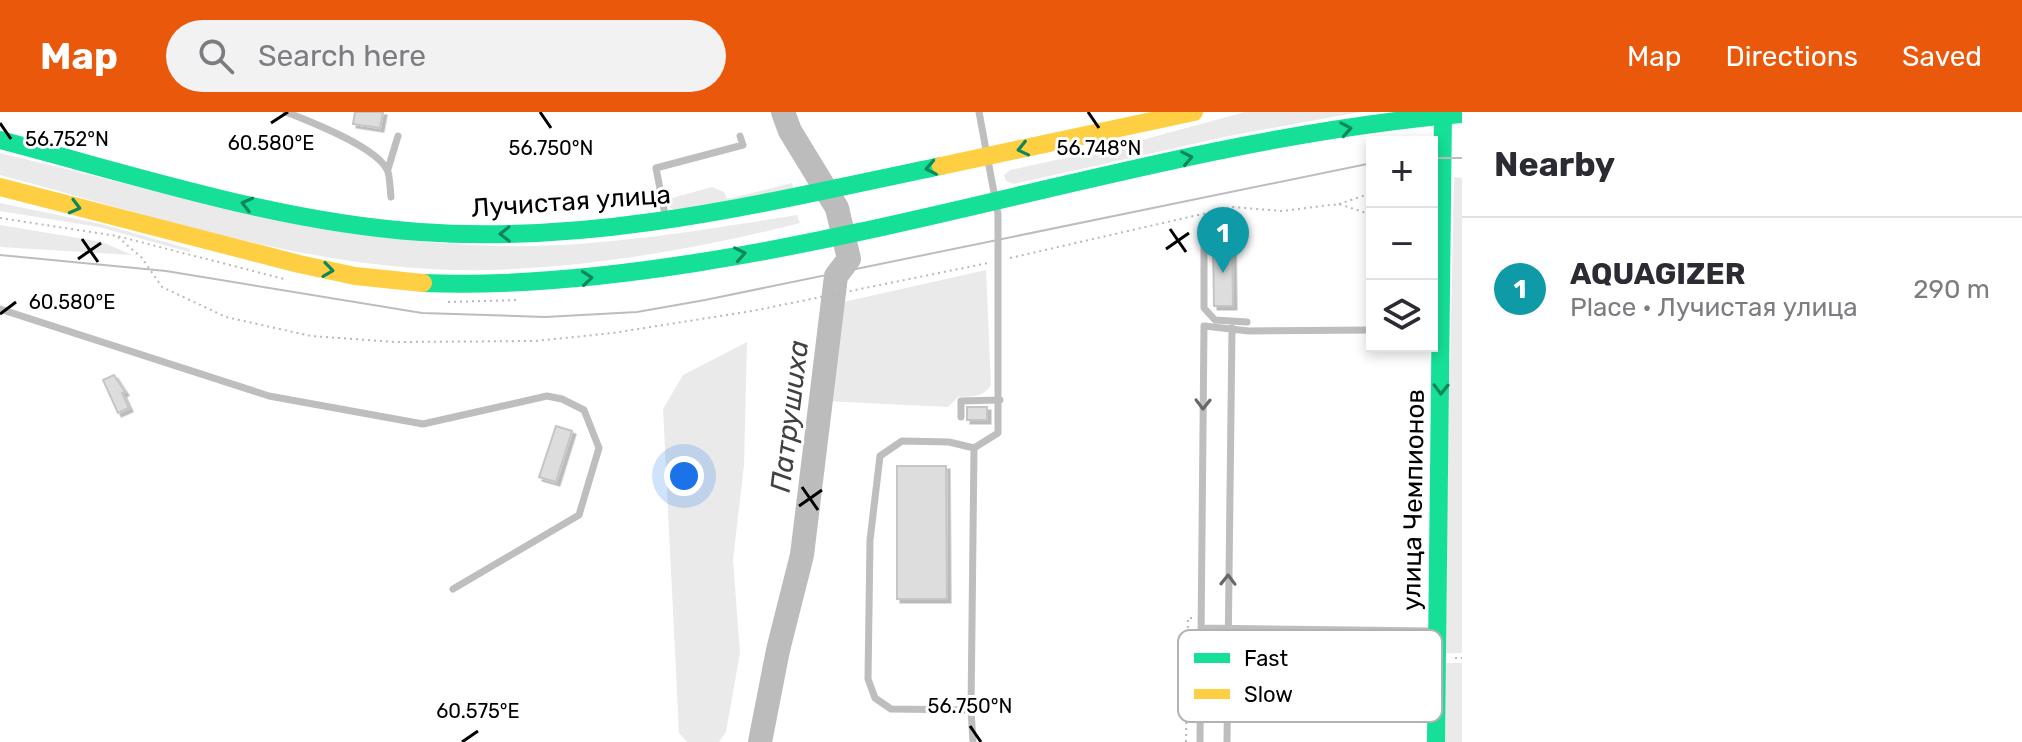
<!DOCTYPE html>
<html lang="en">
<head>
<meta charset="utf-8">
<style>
	:root { --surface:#fff; --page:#f2f2f3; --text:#2b2b33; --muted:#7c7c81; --line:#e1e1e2; --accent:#ea580c }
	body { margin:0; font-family:Rubik,sans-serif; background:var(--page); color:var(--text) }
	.controls { position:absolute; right:24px; top:24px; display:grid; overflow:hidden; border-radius:0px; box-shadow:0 4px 12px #0003 }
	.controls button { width:72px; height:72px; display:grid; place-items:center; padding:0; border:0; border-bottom:2px solid var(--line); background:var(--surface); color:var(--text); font:40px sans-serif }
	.you { position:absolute; left:684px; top:364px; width:28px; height:28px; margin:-20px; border:6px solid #fff; border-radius:50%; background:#1a73e8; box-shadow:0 0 0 12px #1a73e833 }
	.badge { display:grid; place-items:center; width:52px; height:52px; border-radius:50%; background:var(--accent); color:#fff; font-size:26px; font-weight:700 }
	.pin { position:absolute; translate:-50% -66px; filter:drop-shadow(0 2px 4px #0008) }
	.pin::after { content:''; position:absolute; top:42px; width:28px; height:24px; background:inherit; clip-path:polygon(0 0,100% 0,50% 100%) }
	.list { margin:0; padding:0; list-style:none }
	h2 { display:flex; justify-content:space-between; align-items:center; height:104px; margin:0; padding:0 32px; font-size:34px }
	h2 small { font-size:26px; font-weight:400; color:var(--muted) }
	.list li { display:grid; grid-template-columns:52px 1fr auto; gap:24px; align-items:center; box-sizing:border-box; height:144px; padding:0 32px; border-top:2px solid var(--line) }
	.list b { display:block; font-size:30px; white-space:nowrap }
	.list p { margin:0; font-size:26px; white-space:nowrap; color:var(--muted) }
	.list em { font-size:26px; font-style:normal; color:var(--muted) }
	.icon { flex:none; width:44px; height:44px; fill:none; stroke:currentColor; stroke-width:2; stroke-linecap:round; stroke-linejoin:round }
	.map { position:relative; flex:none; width:1462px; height:630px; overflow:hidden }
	header { display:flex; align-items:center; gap:48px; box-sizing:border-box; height:112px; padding:0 40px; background:var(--accent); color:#fff }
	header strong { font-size:38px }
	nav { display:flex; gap:44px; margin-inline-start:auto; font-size:28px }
	.search { width:560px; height:72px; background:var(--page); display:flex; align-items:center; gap:20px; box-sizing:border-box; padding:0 28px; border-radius:44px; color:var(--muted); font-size:30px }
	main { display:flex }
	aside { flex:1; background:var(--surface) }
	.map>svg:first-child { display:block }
	.green { fill:#eaeaea }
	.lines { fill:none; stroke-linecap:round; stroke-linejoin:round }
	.river { stroke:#bcbcbc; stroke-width:24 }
	.building { fill:#ddd; stroke:#c5c5c5; stroke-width:2; filter:url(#shadow) }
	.path { stroke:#b8b8b8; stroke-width:2; stroke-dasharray:2 4; stroke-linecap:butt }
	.lane { stroke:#bebebe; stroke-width:7 }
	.fast { stroke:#16e098; stroke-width:18 }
	.slow { stroke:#ffcf43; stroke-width:18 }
	.tram { stroke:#bdbdbd; stroke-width:2 }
	.oneway { stroke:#0d865b }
	.oneway2 { stroke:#686868 }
	.ticks { fill:none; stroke:#000; stroke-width:3 }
	.labels { text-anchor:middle; stroke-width:6; stroke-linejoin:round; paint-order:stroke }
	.street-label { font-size:26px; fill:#000; stroke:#fff }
	.water-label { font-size:28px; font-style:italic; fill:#414141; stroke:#fff }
	.key { fill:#fff; stroke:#b2b2b2; stroke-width:2 }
	.key-label { font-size:22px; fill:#000 }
	.ticks-label { font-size:20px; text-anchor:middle; fill:#000; stroke:#fff; stroke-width:6; stroke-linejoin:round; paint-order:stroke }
</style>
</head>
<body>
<header>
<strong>Map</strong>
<div class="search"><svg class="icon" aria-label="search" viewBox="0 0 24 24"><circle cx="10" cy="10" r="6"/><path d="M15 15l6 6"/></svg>Search here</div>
<nav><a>Map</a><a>Directions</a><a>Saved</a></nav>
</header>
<main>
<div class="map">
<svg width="1462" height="630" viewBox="0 0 1462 630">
	<defs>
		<filter id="shadow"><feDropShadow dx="3.5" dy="3.5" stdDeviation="0" flood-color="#0004"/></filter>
	</defs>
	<rect width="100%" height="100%" fill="#fff"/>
	<!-- green -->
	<path class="green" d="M 1245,0 L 1360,0 L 1229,24 L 1014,72 L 1006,69 L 1004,63 L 1010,58 L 1120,34 Z
		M 0,41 C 165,80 331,131 501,134 C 599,136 701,118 797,103 L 800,111 C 698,137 593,155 488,158 C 322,162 158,105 0,63 Z
		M 1454,65 L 1462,66 L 1462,541 L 1444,541 Z
		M 792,71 L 794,77 L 679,99 L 670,96 L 669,91 L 672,86 L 712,75 L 724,80 L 727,87 Z
		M 0,91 L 101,112 L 190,137 L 189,140 L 99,115 L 0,99 Z
		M 0,113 L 102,130 L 132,143 L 0,135 Z
		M 986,158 L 991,273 C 983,286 972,284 958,285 L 948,295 L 826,289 L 839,191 Z
		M 747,230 L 744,353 L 733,448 L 740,541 L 726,620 L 719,630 L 687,630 L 679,621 L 663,297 L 683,263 Z
		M 1443,551 L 1462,551 L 1462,630 L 1443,630 Z"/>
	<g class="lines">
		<!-- river -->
		<path class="river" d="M 760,630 L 778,538 L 802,443 L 836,164 L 849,147 L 837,96 L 790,19 L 783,0"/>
	</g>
	<!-- building -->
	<path class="building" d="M 355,0 L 383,0 L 380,16 L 353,12 Z
		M 1213,128 L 1232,128 L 1233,194 L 1214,194 Z
		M 114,263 L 125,280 L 122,281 L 129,296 L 118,301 L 103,268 Z
		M 967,295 L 987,295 L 987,308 L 967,308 Z
		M 556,314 L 572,319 L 556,370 L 539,365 Z
		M 897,354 L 946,354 L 947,487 L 897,487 Z"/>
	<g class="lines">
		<!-- path -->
		<path class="path" d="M 1339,92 L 1372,81
			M 0,106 L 117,124 L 284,167
			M 118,125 L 142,146 L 162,175 L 226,205 L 311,224 L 395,230 L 535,229 L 613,221 L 752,199 L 988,151
			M 1010,146 L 1233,95 L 1281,99 L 1339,92 L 1372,103
			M 448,190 L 518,188
			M 1412,529 L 1420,540
			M 1455,546 L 1462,546
			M 1186,630 L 1188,506 L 1192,506"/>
		<!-- lane -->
		<path class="lane" d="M 286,0 C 309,9 380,36 388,60 C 390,67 390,77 391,85
			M 388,57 L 398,24
			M 666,108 L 656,56 L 743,33 L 740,24
			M 1204,130 L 1204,196 L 1215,208 L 1247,210
			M 0,197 L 269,284 L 423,312 L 547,284 L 562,287 L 584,298 L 599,336 L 579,403 L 453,477
			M 961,305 L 961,289 L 1000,288
			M 1201,516 L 1435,519
			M 971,598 L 974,336
			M 973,630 L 971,598 L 891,597 L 875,586 L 868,567 L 870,428 L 880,344 L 902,329 L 949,330 L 974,336 L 998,321 L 998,102 L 979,0
			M 1200,630 L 1204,214 L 1249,219 L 1372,218
			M 1227,630 L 1232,216"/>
		<!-- fast -->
		<path class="fast" d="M 0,28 C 138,64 277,110 420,120 C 598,133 768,90 941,54
			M 423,171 C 513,175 605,165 695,151 C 952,111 1202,24 1462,2
			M 1436,630 L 1443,0"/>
		<!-- slow -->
		<path class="slow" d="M 941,54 L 1194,0
			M 0,75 L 299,152 L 355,164 L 423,171"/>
		<!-- tram -->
		<path class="tram" d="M 1432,46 L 1462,46
			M 0,143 L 166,159 L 422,201 L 545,205 L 637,200 L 705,188 L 1372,51"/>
	</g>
	<!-- one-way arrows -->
	<defs><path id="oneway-chevron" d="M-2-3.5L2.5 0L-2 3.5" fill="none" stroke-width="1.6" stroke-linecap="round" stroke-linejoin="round" transform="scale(2)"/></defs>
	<g class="oneway">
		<use href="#oneway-chevron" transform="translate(1346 17) rotate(-10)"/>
		<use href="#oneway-chevron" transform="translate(1023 37) rotate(167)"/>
		<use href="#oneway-chevron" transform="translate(1187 46) rotate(-11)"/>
		<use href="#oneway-chevron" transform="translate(931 56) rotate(169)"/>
		<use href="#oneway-chevron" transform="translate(247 92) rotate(-166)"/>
		<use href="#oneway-chevron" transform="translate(75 95) rotate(15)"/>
		<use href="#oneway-chevron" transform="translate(505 122) rotate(179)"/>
		<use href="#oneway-chevron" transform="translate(740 142) rotate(-11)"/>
		<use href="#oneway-chevron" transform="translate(328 158) rotate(8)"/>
		<use href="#oneway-chevron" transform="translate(587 166) rotate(-5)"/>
		<use href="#oneway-chevron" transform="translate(1441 277) rotate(91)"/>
	</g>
	<g class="oneway2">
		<use href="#oneway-chevron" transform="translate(1203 292) rotate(91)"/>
		<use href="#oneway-chevron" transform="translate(1228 468) rotate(-89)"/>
	</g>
	<!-- ticks -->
	<path class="ticks" d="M 540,0 L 551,16M 1088,0 L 1099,16M 0,11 L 11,27M 271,11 L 288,0M 1170,117 L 1186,140M 82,127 L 98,150M 1166,137 L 1189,121M 78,147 L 101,131M 0,202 L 16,190M 802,375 L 818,398M 799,394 L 822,378M 970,614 L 981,630M 462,630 L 478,619"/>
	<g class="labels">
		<!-- street labels -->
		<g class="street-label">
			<text transform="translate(571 89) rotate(-4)" y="9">Лучистая улица</text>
			<text transform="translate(1413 388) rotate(-89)" y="9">улица Чемпионов</text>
		</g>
		<!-- water labels -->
		<g class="water-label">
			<text transform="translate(789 304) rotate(-83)" y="10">Патрушиха</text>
		</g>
	</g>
	<!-- legend -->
	<rect x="1178" y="518" width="264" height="92" rx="12" class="key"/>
	<rect x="1194" y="541" width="36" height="10" fill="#16e098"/>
	<rect x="1194" y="577" width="36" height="10" fill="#ffcf43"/>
	<g class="key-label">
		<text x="1244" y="554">Fast</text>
		<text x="1244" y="590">Slow</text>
	</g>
	<g class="ticks-label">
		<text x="67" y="34">56.752°N</text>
		<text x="271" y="38">60.580°E</text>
		<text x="551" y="43">56.750°N</text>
		<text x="1099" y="43">56.748°N</text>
		<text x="72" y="197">60.580°E</text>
		<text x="970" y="601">56.750°N</text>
		<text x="478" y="606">60.575°E</text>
	</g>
</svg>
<div class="controls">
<button>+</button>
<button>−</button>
<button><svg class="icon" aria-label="layers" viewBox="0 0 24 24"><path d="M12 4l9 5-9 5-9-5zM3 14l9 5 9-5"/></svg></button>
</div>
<div class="you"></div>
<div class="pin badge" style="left:1223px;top:161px;background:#0f9aa8">1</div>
</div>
<aside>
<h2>Nearby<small></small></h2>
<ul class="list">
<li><span class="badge" style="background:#0f9aa8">1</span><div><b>AQUAGIZER</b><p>Place · Лучистая улица</p></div><em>290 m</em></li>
</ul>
</aside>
</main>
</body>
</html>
